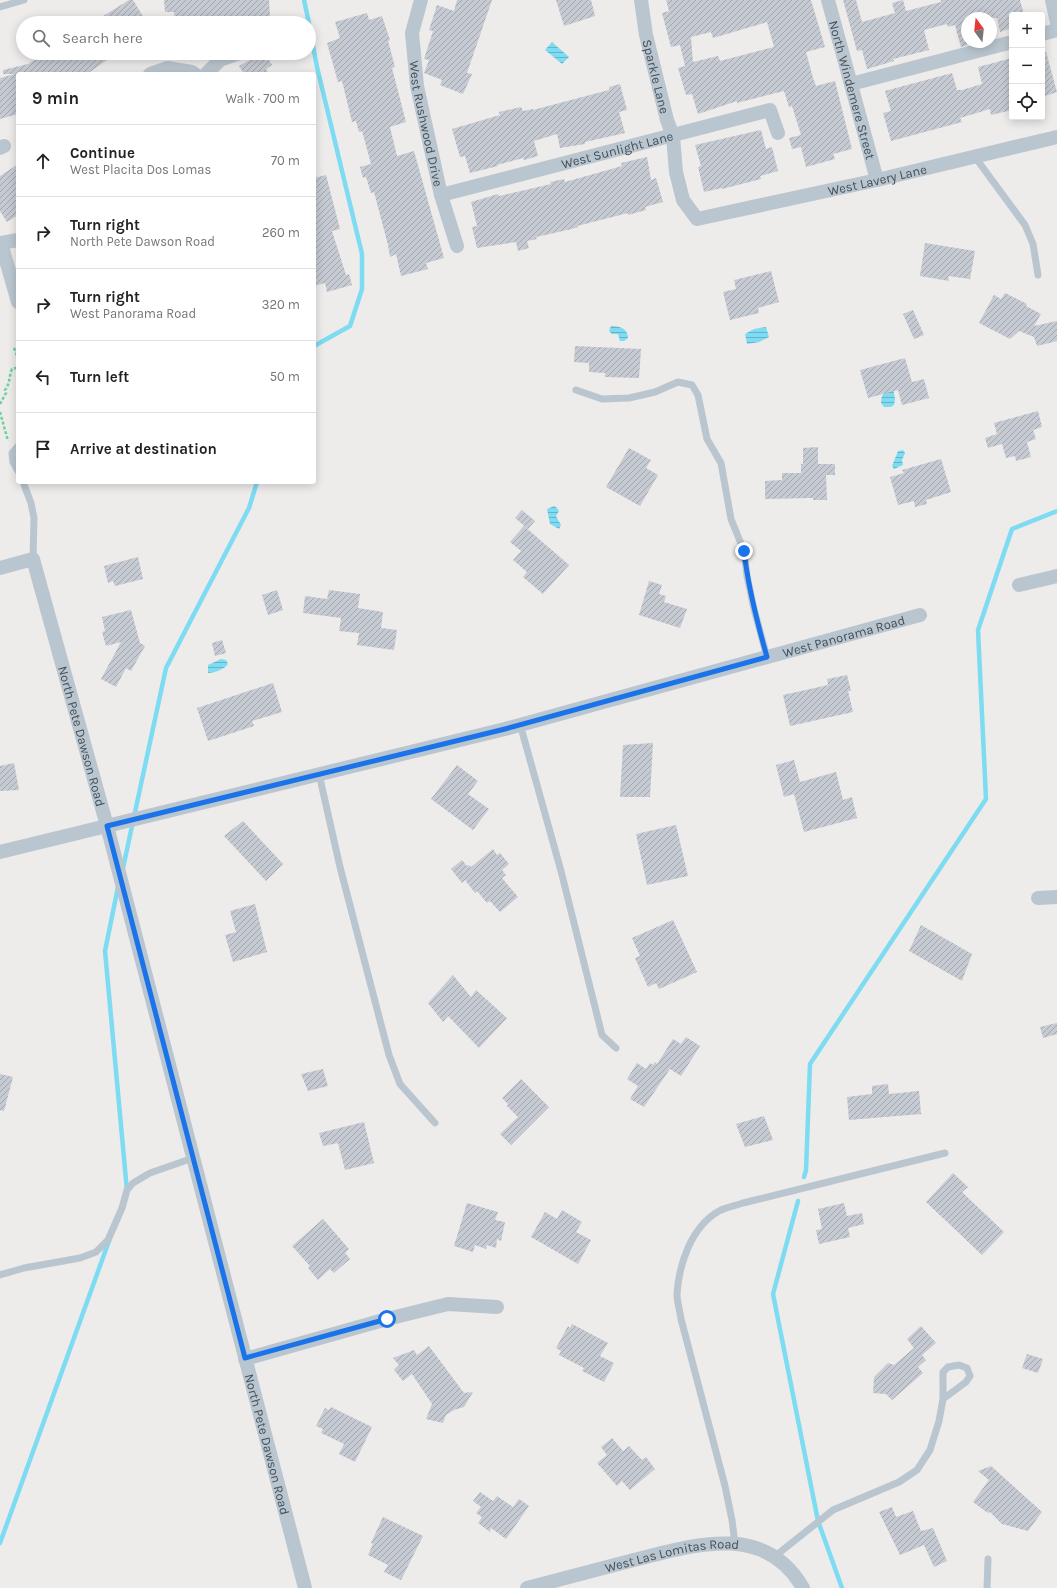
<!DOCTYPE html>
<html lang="en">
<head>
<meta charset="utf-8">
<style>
	:root { --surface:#fff; --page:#f6f6f6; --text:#222; --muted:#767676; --line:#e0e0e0 }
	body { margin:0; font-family:Karla,sans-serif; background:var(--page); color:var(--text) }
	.controls { position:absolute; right:12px; top:12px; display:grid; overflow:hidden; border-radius:4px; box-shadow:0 2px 10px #0003 }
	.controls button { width:36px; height:36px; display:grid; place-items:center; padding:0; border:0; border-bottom:1px solid var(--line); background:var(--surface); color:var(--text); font:20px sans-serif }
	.compass { position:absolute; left:961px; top:12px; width:36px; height:36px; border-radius:50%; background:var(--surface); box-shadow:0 2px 10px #0003; rotate:345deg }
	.stop { position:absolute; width:12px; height:12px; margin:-9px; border:3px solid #1a73e8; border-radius:50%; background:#fff }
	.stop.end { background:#1a73e8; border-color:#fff; box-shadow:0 1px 4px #0008 }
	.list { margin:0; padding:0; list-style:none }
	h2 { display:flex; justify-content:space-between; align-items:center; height:52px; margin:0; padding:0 16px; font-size:17px }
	h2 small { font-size:13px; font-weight:400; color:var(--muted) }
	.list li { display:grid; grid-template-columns:26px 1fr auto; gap:12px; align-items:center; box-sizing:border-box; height:72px; padding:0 16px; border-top:1px solid var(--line) }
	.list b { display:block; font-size:15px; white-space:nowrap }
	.list p { margin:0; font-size:13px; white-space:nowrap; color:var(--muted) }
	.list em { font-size:13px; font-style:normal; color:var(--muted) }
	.icon { flex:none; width:22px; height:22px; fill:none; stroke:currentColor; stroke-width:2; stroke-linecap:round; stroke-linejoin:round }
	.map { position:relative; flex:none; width:1057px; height:1588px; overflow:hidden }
	.search { position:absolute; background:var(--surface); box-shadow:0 2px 10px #0003; left:16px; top:16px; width:300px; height:44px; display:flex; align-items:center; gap:10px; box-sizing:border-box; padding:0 14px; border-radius:22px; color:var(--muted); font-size:15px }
	.panel { position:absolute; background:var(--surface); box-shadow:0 2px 10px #0003; left:16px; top:72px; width:300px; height:412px; border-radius:4px }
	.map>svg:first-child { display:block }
	.water { fill:url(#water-rules) }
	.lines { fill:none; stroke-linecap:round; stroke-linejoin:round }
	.stream { stroke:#7ddbf2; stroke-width:4.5 }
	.building { fill:url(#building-hatch); fill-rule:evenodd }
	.path { stroke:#69d29d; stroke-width:2.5; stroke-dasharray:3 2; stroke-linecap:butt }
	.service { stroke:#bac6cf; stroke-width:7 }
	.minor { stroke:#bac6cf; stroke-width:14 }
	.route { stroke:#1a73e8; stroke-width:5 }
	.labels { text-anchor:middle; stroke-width:3.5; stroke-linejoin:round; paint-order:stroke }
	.street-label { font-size:13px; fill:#424f5a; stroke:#fff }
</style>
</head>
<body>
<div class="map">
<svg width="1057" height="1588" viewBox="0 0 1057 1588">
	<defs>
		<pattern id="water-rules" width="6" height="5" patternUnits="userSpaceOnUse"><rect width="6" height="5" fill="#7ddbf2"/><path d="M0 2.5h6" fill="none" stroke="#68b4c7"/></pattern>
		<pattern id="building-hatch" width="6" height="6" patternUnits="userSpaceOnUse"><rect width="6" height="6" fill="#c6cad2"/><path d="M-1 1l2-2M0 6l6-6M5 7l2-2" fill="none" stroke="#a2a6ad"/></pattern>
	</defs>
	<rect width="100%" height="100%" fill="#eeebeb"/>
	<!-- water -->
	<path class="water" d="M 552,42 L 569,57 L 562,64 L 545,50 Z
		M 611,326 C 619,326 628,328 628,338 L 624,341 L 620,341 L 618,334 L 612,334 L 609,331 Z
		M 766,327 L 769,337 L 759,342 L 747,344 L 745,334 L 754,329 Z
		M 893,388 L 895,399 L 894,405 L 891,407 L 884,407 L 881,403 C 881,394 885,391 893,388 Z
		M 903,450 L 905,453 L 902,460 L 903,465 L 894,469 L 892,466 L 898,451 Z
		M 554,506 L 557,508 L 559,511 L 556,516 L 561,525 L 559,529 L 550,524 L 547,509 Z
		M 221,659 L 226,660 L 228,664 C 225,669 214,673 208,673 L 208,665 Z"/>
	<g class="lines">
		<!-- stream -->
		<path class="stream" d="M 304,0 L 309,23
			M 309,25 L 317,67 L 362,254 L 362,289 L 350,326 L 314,346
			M 123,868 L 166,668 L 249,508 L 257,482
			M 118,887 L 105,951 L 127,1191
			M 804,1177 L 806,1170 L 810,1064 L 986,799 L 978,630 L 1012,529 L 1057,511
			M 798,1201 L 773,1294 L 818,1521 L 842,1588
			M 0,1543 L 109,1241"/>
	</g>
	<!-- building -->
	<path class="building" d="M 129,0 L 133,0 L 147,23 L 92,23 Z
		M 164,0 L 269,0 L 270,16 L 265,16 L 265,23 L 239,23 L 239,22 L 175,23 L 174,12 L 165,12 Z
		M 457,0 L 492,0 L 467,73 L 472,74 L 463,94 L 440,85 L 442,80 L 424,73 L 429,60 L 424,59 L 433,31 L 429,30 L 437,5 L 454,11 Z
		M 556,0 L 591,0 L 595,16 L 564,26 Z
		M 666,0 L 811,0 L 825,47 L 806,52 L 813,78 L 816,86 L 835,81 L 852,149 L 833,154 L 835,159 L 806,167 L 801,147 L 792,149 L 789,138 L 801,135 L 792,106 L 789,107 L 784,91 L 737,103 L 737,101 L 698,114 L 692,94 L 686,95 L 678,68 L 685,66 L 680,45 L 671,47 L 662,13 L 669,11 ZM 767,22 L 774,47 L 720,61 L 718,56 L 693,62 L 691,37 L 711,32 L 713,38 Z
		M 843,0 L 856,0 L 862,22 L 895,13 L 892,3 L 903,0 L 906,11 L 941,2 L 941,0 L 1020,0 L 1024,15 L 1012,15 L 1012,28 L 1000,32 L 997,18 L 967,18 L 967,45 L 961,47 L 955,25 L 948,27 L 947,24 L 924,30 L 929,50 L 893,59 L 894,61 L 867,69 L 862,50 L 857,51 Z
		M 367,13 L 369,20 L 382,16 L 390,40 L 388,41 L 395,67 L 392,68 L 406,122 L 390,127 L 397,156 L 414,151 L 444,258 L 426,263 L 428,269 L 401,276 L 396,254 L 390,257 L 388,245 L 374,192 L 371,193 L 366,177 L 363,178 L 360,167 L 371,164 L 362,131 L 359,132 L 356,121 L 352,122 L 342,81 L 338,82 L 327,43 L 340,38 L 335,22 Z
		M 1042,52 L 1046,52 L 1057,92 L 1042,97 Z
		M 46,53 L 117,53 L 87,74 L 18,74 L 18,114 L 0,119 L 0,78 L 15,74 L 3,74 L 3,70 L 28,64 Z
		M 263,53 L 265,53 L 272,65 L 266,69 L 269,74 L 244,74 L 239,66 Z
		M 1012,58 L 1012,110 L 991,115 L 990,109 L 960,118 L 962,122 L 891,141 L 883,113 L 891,111 L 885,91 L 952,73 L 957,90 L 962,90 L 982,84 L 978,67 Z
		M 620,84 L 627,110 L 619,112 L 625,133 L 585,142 L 585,144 L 560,148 L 557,134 L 534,141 L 538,156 L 524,160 L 523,158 L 497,165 L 498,166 L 470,173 L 465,156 L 460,157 L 452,129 L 500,115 L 499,112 L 521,107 L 523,111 L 533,109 L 533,110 L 609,90 L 609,87 Z
		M 761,130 L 766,149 L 772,147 L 778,171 L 760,176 L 761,179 L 722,189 L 722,188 L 704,192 L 698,167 L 701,166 L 695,145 Z
		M 647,157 L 651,180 L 656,178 L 663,202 L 645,207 L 646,210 L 628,215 L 628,213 L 577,226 L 578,227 L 572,229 L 536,237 L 537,239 L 527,241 L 529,248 L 518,251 L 516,242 L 477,248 L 472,227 L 477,226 L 471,202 L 498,194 L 499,196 L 551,184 L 550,182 L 564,179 L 565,182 L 622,166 L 621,163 Z
		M 18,164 L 18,215 L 7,222 L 0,211 L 0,176 Z
		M 326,175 L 340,229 L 332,231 L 346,275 L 349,274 L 352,285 L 327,292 L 325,283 L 314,286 L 314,178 Z
		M 925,243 L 975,251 L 970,279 L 948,276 L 949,281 L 920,276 Z
		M 771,271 L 779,302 L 758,308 L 759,313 L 730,320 L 723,292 L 736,289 L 734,280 Z
		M 1005,293 L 1027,304 L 1026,306 L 1041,314 L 1034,326 L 1057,321 L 1057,341 L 1037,346 L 1034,337 L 1019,331 L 1010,339 L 979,323 L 994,295 L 1001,299 Z
		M 913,310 L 924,335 L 914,339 L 903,314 Z
		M 575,346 L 641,349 L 639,378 L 605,377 L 605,373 L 589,372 L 589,363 L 574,362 Z
		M 905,358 L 912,382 L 924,379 L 929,398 L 902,405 L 898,390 L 868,398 L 860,370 Z
		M 1038,411 L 1042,427 L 1033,430 L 1036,439 L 1027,442 L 1031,457 L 1016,461 L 1015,456 L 1006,458 L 1002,444 L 988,448 L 985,438 L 997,434 L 994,423 Z
		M 818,447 L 818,464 L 835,464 L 835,475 L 826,475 L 827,500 L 813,500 L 813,498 L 765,499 L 765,481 L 782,480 L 782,473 L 801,473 L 801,464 L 803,464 L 803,448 Z
		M 629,448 L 651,460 L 646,468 L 658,475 L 640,506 L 606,487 Z
		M 941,459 L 951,492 L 926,500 L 927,504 L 915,507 L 914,501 L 898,505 L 890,477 L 904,473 L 902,470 Z
		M 522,510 L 535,521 L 528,529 L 515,518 Z
		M 524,526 L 569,565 L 543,594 L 523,577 L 527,572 L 513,560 L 521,551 L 510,542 Z
		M 138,557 L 143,579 L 115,586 L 113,581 L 108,583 L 104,566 Z
		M 649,581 L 662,585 L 659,594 L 666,596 L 664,602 L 687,609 L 680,628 L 639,615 Z
		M 277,590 L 283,610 L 268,615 L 262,595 Z
		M 329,590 L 360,594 L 358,608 L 383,612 L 381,628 L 397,630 L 394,650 L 357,645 L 359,633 L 339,631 L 341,618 L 303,613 L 305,596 L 327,599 Z
		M 131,610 L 140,643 L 145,646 L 131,671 L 126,668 L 116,687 L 101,679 L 121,642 L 106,646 L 102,632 L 105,631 L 102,617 Z
		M 222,640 L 226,653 L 215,656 L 212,643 Z
		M 847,675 L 851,691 L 848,691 L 853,712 L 790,726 L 783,695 L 828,685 L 827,679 Z
		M 273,683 L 282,712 L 252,721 L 254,726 L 208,741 L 197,708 Z
		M 653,743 L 650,797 L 620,797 L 623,745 Z
		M 794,760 L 800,782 L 836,772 L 843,800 L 852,797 L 857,818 L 804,832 L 794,794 L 784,797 L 776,765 Z
		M 14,763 L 19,790 L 0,791 L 0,766 Z
		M 457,765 L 478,781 L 468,794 L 489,809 L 473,830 L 431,799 Z
		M 243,821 L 283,864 L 266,881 L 224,836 Z
		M 676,825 L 688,876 L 647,885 L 636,834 Z
		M 493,849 L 497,855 L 500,853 L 509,864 L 502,870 L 506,875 L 502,878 L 518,897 L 500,912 L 490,901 L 487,903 L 477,891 L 475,893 L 465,880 L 462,883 L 451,869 L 462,860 L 467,866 L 469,865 L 471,867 Z
		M 255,904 L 267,952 L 233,962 L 225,935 L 236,932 L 230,911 Z
		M 673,920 L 697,972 L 659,989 L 656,983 L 648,987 L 635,958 L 640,956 L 632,938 Z
		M 921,925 L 972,954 L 962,981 L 909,951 Z
		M 453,975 L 471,997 L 476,990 L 507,1018 L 479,1048 L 448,1016 L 443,1022 L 428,1003 Z
		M 1057,1023 L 1057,1034 L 1043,1038 L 1040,1027 Z
		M 686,1037 L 700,1046 L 681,1076 L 670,1069 L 644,1107 L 630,1099 L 638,1086 L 627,1079 L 637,1063 L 646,1069 L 650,1063 L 653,1065 L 655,1062 L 657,1064 L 673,1039 L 681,1044 Z
		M 323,1069 L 328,1086 L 308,1091 L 301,1074 Z
		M 0,1074 L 13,1077 L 4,1111 L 0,1110 Z
		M 521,1079 L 549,1107 L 511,1145 L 500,1134 L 518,1117 L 507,1106 L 508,1104 L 502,1098 Z
		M 888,1084 L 889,1094 L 919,1091 L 921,1114 L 849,1120 L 847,1097 L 872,1094 L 872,1086 Z
		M 764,1116 L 773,1140 L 745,1147 L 736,1124 Z
		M 364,1122 L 374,1163 L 345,1170 L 338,1143 L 323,1146 L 319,1133 Z
		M 953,1173 L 968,1187 L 962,1192 L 1004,1232 L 982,1255 L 926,1202 Z
		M 467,1203 L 498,1212 L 495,1220 L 505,1222 L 501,1241 L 497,1239 L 496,1248 L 487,1245 L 486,1249 L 475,1245 L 473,1252 L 454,1246 Z
		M 844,1203 L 847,1216 L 862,1213 L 864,1224 L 848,1228 L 850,1237 L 819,1244 L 816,1230 L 822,1229 L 818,1209 Z
		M 562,1210 L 582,1222 L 576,1232 L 591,1240 L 578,1264 L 531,1237 L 545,1212 L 557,1219 Z
		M 323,1219 L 349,1249 L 345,1253 L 350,1259 L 334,1273 L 330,1269 L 318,1280 L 308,1268 L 310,1266 L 292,1246 Z
		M 572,1324 L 608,1343 L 600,1356 L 614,1363 L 604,1382 L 582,1371 L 584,1368 L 559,1355 L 561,1351 L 556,1348 L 568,1326 L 570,1328 Z
		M 921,1326 L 936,1343 L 922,1355 L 926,1360 L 918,1367 L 923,1373 L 892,1400 L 886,1394 L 873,1393 L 874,1377 L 888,1363 L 894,1365 L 914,1348 L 907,1339 Z
		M 429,1346 L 464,1393 L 473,1392 L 464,1407 L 454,1410 L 446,1415 L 443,1423 L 426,1419 L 432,1404 L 412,1374 L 403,1381 L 394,1370 L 399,1365 L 393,1358 L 414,1350 L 417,1355 Z
		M 1027,1354 L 1043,1359 L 1038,1373 L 1022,1368 Z
		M 331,1407 L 372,1427 L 355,1462 L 339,1454 L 344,1444 L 321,1433 L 323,1429 L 316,1426 L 325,1408 L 329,1410 Z
		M 612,1438 L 623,1451 L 629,1446 L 642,1460 L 646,1457 L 655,1469 L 630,1490 L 622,1481 L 617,1486 L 597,1463 L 607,1455 L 601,1447 Z
		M 991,1466 L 1042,1512 L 1028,1531 L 1002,1524 L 990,1512 L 988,1513 L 973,1502 L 989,1480 L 978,1471 Z
		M 480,1492 L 493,1501 L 497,1496 L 513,1507 L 519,1499 L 529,1506 L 506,1539 L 491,1528 L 490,1532 L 478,1523 L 482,1517 L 476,1513 L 481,1507 L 473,1501 Z
		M 892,1507 L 896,1517 L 913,1511 L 921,1531 L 933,1528 L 947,1561 L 934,1567 L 924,1545 L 900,1555 L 879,1512 Z
		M 383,1517 L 423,1536 L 401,1580 L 384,1572 L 388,1565 L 368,1555 L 373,1544 L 371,1543 Z"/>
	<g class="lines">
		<!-- path -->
		<path class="path" d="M 14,348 L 18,358
			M 0,404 L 6,393 L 5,390 C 10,384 9,376 12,369 L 16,368 L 18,363
			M 0,412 L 8,441"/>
		<!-- service -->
		<path class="service" d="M 0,7 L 24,0
			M 975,157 L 1025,225 L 1033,244 L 1038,275
			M 576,390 L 602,399 L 629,398 L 655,392 L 678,382 L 692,385 L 698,395 L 707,439 L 721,463 L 731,519 L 744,551 L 747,576 L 754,609 L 767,657
			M 18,446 L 12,453 L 13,462 L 18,471
			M 23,482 L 31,503 L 34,518 L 33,559
			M 520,724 L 561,871 L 602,1035 L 616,1048
			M 319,774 L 340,867 L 389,1055 L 400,1084 L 435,1123
			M 0,1275 L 24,1268 L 80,1258 L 96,1252 L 108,1240 L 122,1208 L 127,1190 L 133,1183 L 150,1173 L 193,1158
			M 735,1544 L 732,1520 L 725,1486 L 681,1319 C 680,1311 677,1302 677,1294 C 679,1264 691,1227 719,1211 C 726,1207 735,1206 743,1203 L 945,1153
			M 774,1557 L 833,1510 L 899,1482 L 917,1470 L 930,1450 L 939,1421 L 943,1399 L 943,1372 L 948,1367 L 959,1365 L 967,1368 L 970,1376 L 966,1382 L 943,1399
			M 987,1588 L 988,1559"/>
		<!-- minor -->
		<g class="minor">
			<path id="s1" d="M 421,0 L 412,33 L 417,86 L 441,195 L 457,246"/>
			<path id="s2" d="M 641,0 L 646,35 L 667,120 L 673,136 L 676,172 L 683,200 L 697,219 L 877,180 L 1057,137"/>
			<path id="s3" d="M 828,0 L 877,180"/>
			<path d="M 1052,0 L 1057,23"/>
			<path d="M 1042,34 L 1057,30"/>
			<path d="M 150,74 L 167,68 L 192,72 L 195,74"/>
			<path d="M 206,74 L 220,60 L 240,53"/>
			<path d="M 851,84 L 1012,42"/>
			<path d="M 0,148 L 4,146"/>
			<path id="s4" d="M 441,195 L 770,110 L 778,133"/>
			<path d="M 0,243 L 18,240"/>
			<path d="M 1,243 L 18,302"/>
			<path id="s5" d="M 0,568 L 33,559 L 107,826 L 305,1588"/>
			<path d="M 1019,585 L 1057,576"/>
			<path id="s6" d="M 0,852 L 505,729 L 920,615"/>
			<path d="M 1038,898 L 1057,897"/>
			<path d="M 245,1359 L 387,1319 L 448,1304 L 497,1307"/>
			<path id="s7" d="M 527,1588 C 561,1579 596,1570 630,1561 C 690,1546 764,1520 803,1588"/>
		</g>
	</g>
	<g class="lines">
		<!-- route -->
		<path class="route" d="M 387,1319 L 245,1358 L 107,826 L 505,729 L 767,657 C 757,622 748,587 744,551"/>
	</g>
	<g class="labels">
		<!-- street labels -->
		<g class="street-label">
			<text dy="5" stroke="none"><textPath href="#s2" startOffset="78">Sparkle Lane</textPath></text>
			<text dy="5" stroke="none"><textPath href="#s3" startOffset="93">North Windemere Street</textPath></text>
			<text dy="5" stroke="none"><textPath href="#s1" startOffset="126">West Rushwood Drive</textPath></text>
			<text dy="5" stroke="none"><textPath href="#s4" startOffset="182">West Sunlight Lane</textPath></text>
			<text dy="5" stroke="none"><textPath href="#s2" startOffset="413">West Lavery Lane</textPath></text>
			<text dy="5" stroke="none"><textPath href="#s6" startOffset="871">West Panorama Road</textPath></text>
			<text dy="5" stroke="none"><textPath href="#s5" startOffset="218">North Pete Dawson Road</textPath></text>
			<text dy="5" stroke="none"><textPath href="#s5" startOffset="950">North Pete Dawson Road</textPath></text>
			<text dy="5" stroke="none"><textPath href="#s7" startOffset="149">West Las Lomitas Road</textPath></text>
		</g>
	</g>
</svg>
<div class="controls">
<button>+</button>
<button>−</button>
<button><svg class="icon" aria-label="locate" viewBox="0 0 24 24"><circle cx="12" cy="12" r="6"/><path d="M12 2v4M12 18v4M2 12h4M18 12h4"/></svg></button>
</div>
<svg class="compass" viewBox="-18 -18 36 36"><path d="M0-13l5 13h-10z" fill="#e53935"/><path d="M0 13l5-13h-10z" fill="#767676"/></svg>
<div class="stop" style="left:387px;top:1319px"></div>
<div class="stop end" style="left:744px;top:551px"></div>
<div class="search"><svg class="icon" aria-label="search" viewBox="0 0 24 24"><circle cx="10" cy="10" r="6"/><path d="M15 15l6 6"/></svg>Search here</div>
<section class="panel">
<h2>9 min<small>Walk · 700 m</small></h2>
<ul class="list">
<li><svg class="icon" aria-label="ahead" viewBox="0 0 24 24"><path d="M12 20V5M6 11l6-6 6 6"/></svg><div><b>Continue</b><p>West Placita Dos Lomas</p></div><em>70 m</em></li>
<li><svg class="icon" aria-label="right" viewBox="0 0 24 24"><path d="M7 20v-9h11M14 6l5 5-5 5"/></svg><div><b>Turn right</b><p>North Pete Dawson Road</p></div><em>260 m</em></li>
<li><svg class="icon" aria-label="right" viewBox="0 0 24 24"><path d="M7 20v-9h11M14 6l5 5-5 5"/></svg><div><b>Turn right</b><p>West Panorama Road</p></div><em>320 m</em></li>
<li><svg class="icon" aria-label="left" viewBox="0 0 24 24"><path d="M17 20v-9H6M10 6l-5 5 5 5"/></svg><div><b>Turn left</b></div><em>50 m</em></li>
<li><svg class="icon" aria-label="arrive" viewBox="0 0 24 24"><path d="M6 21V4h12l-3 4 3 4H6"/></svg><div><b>Arrive at destination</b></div></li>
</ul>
</section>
</div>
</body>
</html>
